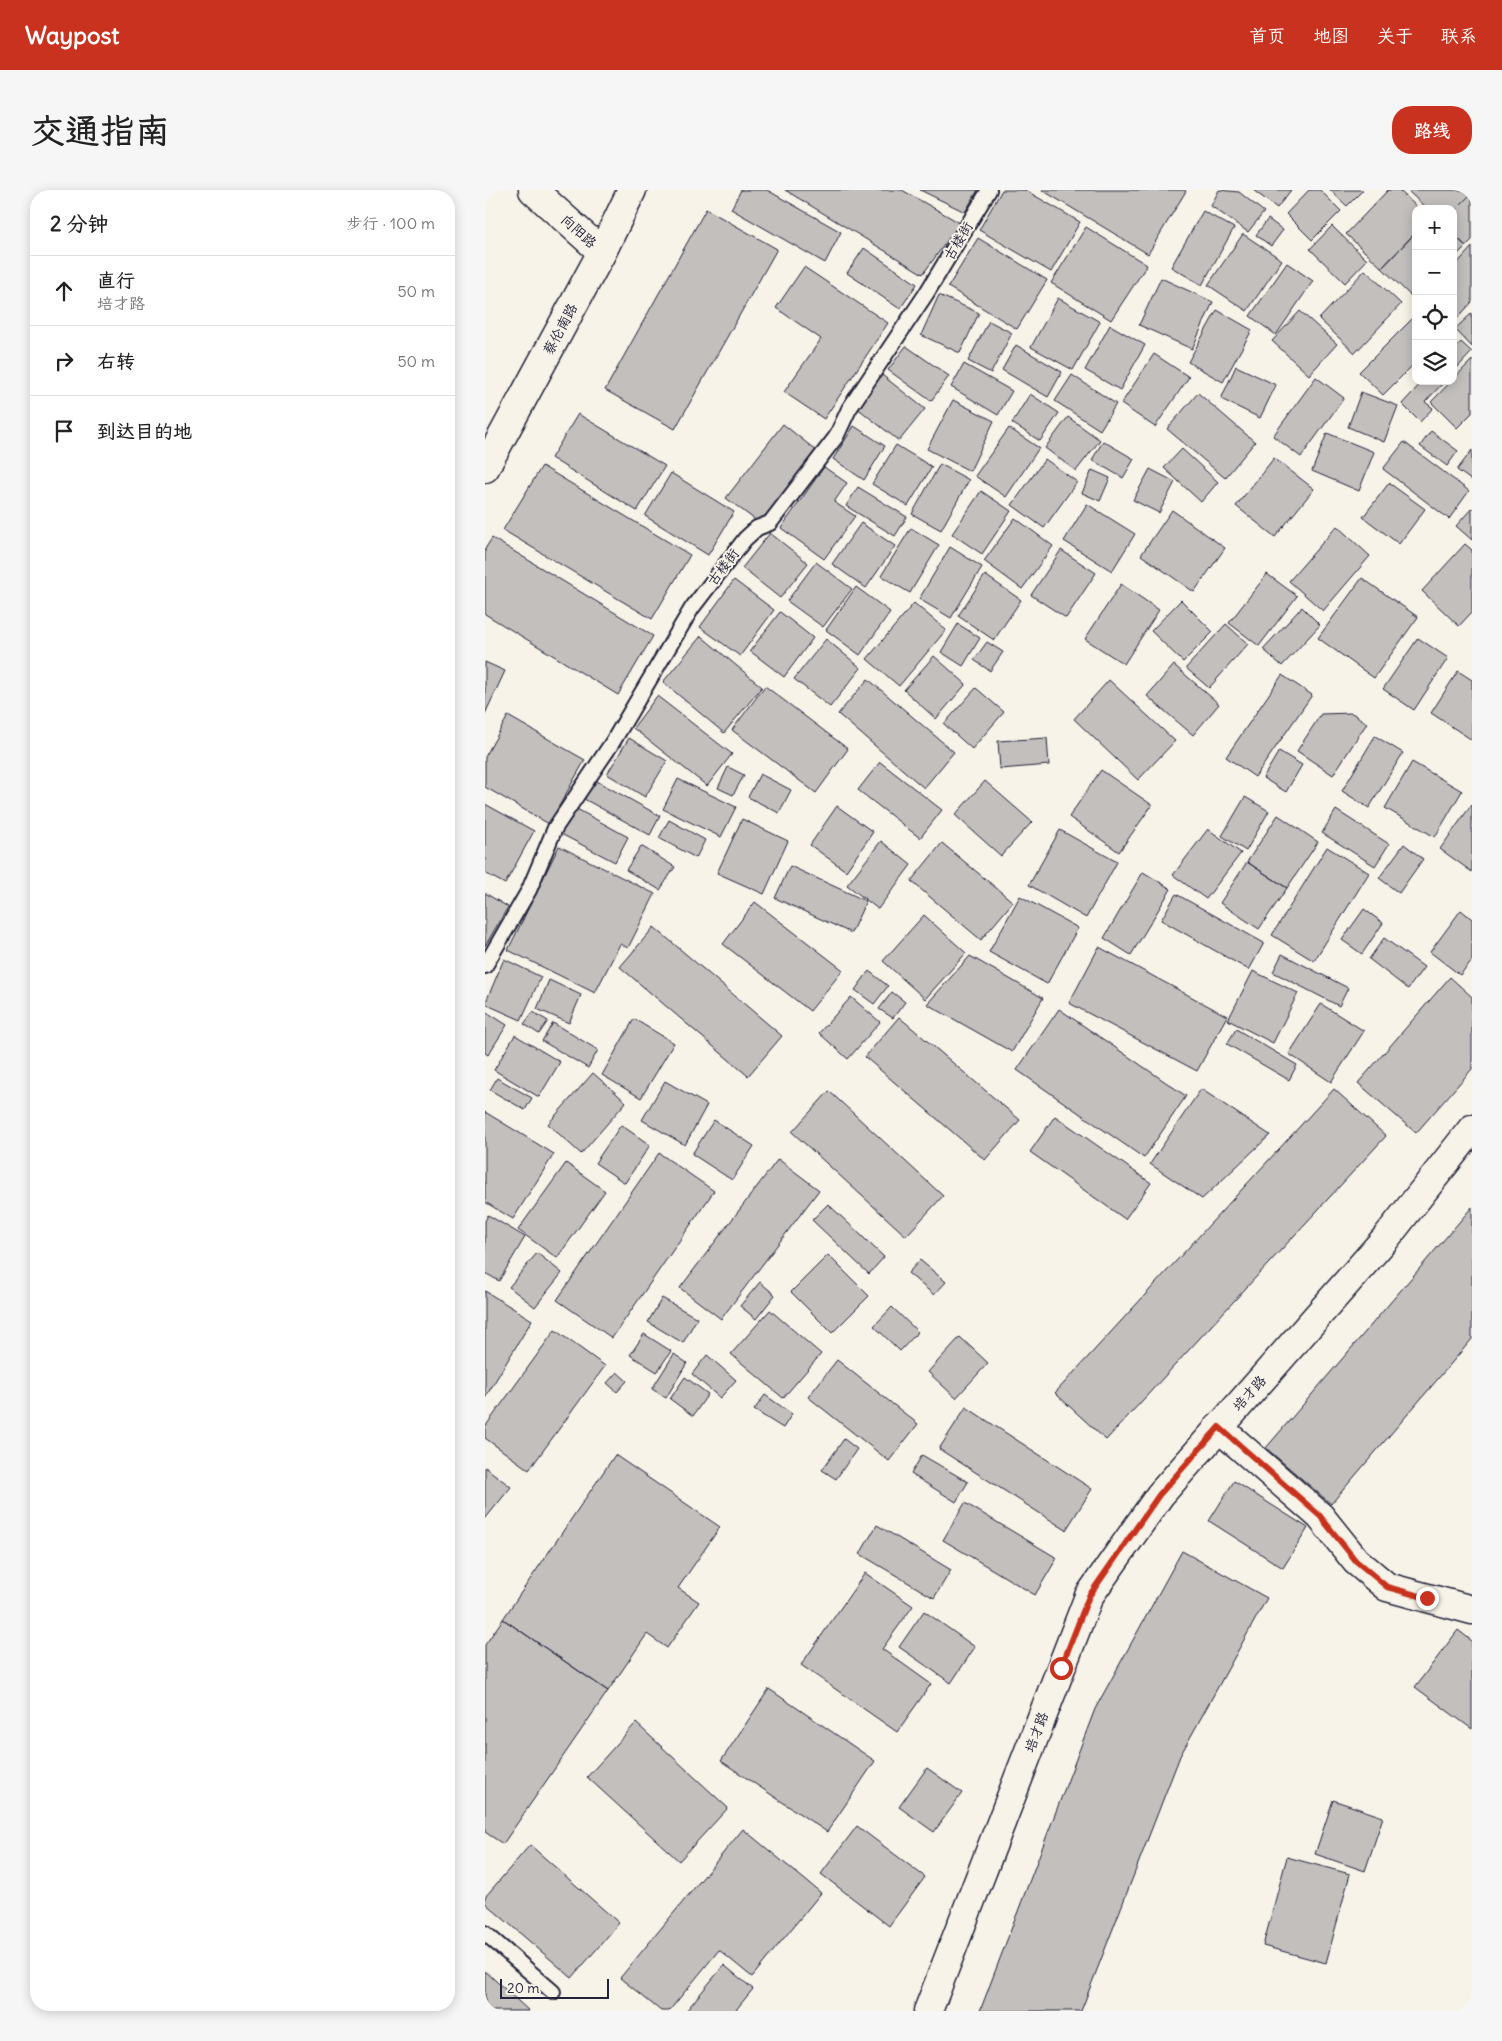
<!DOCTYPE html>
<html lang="zh">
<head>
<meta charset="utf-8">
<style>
	:root { --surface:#fff; --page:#f6f6f6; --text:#222; --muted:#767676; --line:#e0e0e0; --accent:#c8321e }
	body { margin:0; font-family:Delius,"LXGW WenKai TC",sans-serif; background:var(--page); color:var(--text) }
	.controls { position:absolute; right:15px; top:15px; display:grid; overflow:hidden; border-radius:10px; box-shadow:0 2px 12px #0003 }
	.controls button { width:45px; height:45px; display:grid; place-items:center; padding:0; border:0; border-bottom:1px solid var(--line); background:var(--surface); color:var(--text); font:25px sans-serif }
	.scale { position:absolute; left:15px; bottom:12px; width:109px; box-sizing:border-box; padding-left:5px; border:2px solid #22223b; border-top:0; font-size:14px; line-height:18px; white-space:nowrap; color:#22223b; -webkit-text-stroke:4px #f7f3e8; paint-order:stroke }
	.stop { position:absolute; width:15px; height:15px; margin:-11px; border:4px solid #c8321e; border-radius:50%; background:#fff }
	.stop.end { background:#c8321e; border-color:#fff; box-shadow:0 1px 5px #0008 }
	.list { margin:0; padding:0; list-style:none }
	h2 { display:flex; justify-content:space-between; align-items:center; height:65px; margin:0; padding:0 20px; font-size:21px }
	h2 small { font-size:16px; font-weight:400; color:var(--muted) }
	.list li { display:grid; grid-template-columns:32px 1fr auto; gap:15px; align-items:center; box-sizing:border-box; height:70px; padding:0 20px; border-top:1px solid var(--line) }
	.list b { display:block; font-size:19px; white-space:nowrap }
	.list p { margin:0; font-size:16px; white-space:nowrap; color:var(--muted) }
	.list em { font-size:16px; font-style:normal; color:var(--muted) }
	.icon { flex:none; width:28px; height:28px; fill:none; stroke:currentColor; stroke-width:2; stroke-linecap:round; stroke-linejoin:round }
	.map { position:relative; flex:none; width:987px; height:1821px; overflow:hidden; border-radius:20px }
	header { display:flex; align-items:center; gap:30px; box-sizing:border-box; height:70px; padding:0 25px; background:var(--accent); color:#fff }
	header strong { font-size:24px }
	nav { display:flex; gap:28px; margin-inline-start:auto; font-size:18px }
	.intro { display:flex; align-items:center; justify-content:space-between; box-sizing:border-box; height:120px; padding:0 30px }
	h1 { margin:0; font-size:35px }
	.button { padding:12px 22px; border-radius:20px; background:var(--accent); color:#fff; font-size:18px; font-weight:700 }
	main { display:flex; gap:30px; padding:0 30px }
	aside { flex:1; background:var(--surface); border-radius:20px; box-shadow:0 2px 12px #0003 }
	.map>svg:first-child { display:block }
	.building { fill:#c2bfbd; stroke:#22223b }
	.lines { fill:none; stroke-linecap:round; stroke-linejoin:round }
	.service-casing { stroke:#22223b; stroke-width:18 }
	.minor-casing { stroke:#22223b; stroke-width:31 }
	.tertiary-casing { stroke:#22223b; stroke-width:31 }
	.secondary-casing { stroke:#22223b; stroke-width:31 }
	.service { stroke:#f7f3e8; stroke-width:14 }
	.minor { stroke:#f7f3e8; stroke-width:28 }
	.tertiary { stroke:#f7f3e8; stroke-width:28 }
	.secondary { stroke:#f7f3e8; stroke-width:28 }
	.route { stroke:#c8321e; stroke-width:6 }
	.labels { text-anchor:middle; stroke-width:4; stroke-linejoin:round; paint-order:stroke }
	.street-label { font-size:14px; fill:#22223b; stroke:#f7f3e8 }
</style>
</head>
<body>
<header>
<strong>Waypost</strong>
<nav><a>首页</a><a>地图</a><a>关于</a><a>联系</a></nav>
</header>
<div class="intro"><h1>交通指南</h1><a class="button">路线</a></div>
<main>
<aside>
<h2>2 分钟<small>步行 · 100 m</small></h2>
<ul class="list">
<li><svg class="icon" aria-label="ahead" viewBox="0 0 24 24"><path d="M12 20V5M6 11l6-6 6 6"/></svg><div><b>直行</b><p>培才路</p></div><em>50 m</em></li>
<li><svg class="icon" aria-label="right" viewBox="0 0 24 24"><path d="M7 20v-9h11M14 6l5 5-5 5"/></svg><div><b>右转</b></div><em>50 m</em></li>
<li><svg class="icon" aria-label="arrive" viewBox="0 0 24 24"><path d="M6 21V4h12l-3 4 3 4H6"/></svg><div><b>到达目的地</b></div></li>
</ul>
</aside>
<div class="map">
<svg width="987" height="1821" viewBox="0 0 987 1821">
	<rect width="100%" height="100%" fill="#f7f3e8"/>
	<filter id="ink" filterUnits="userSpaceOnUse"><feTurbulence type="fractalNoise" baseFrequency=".02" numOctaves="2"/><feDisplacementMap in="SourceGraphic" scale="10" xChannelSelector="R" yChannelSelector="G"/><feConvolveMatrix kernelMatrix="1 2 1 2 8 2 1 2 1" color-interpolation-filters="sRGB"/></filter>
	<g filter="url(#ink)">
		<!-- building -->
		<path class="building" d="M 256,0 L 282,0 L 356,42 L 340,73 L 246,19 Z
			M 300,0 L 417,0 L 475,33 L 438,84 Z
			M 435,0 L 493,0 L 480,22 Z
			M 517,0 L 540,0 L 595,32 L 566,82 L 494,40 Z
			M 557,0 L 699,0 L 701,1 L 663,64 Z
			M 734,0 L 754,2 L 779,22 L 763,42 L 726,16 Z
			M 768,0 L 806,0 L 792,18 Z
			M 824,0 L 835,0 L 856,21 L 827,50 L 801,24 Z
			M 845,0 L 878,0 L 862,16 Z
			M 903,0 L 914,0 L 934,19 L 931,19 L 931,42 L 897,78 L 861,44 Z
			M 922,0 L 987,0 L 987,3 L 968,22 L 968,19 L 942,19 Z
			M 987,3 L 987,50 L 981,56 L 968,44 L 968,22 Z
			M 221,19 L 292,59 L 190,239 L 120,200 Z
			M 718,21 L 749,38 L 717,95 L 686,77 Z
			M 783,29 L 798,40 L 786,56 L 771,45 Z
			M 847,36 L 882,70 L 860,93 L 825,59 Z
			M 601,37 L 662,75 L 626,130 L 566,93 Z
			M 931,42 L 931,109 L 930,110 L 897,78 Z
			M 758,44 L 797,70 L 762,121 L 723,95 Z
			M 968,44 L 981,56 L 968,69 Z
			M 493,48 L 562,90 L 532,139 L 463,97 Z
			M 987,57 L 987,112 L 969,132 L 968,78 Z
			M 379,58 L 432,94 L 415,119 L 362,83 Z
			M 802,73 L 828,91 L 791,145 L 765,126 Z
			M 319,77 L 403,133 L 339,229 L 299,202 L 336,149 L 291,118 Z
			M 880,80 L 916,114 L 870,163 L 834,129 Z
			M 676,88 L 728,112 L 707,159 L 654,135 Z
			M 454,105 L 494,123 L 475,163 L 436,145 Z
			M 573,108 L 615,132 L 588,180 L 546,157 Z
			M 732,120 L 767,140 L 738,192 L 703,172 Z
			M 815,121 L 852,154 L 824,185 L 787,151 Z
			M 987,123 L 987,157 L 970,139 Z
			M 931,125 L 931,172 L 898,205 L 874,182 Z
			M 504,131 L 527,143 L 506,183 L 483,171 Z
			M 625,135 L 660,155 L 635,200 L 600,180 Z
			M 976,152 L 987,162 L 968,182 L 968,160 Z
			M 531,155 L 577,182 L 563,207 L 517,180 Z
			M 421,156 L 464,186 L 446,211 L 403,180 Z
			M 669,164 L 704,187 L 670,237 L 636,214 Z
			M 987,170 L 987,223 L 972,238 L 946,212 Z
			M 479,174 L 527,201 L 513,225 L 466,197 Z
			M 751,176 L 791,195 L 775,228 L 736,209 Z
			M 397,185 L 440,219 L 414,251 L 371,217 Z
			M 587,185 L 631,214 L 615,240 L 570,211 Z
			M 831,187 L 859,208 L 816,267 L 788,246 Z
			M 938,191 L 960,191 L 940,212 L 948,218 L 935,232 L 917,214 Z
			M 876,202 L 913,216 L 899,252 L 863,237 Z
			M 713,203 L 770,252 L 740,288 L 682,239 Z
			M 545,204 L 574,223 L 555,251 L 527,233 Z
			M 468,210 L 509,231 L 485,281 L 442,259 Z
			M 93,224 L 180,276 L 152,321 L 66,268 Z
			M 583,227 L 615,250 L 591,281 L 560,258 Z
			M 298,234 L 333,262 L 277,335 L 241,308 Z
			M 369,236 L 400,256 L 379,290 L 348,269 Z
			M 524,238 L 554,258 L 521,307 L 490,286 Z
			M 946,241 L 973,261 L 962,276 L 935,256 Z
			M 842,243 L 889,262 L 874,301 L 827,281 Z
			M 618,251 L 649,269 L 638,288 L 607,270 Z
			M 919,252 L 984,301 L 964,329 L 898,279 Z
			M 411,255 L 447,277 L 423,316 L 387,294 Z
			M 697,259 L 733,292 L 716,312 L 679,278 Z
			M 987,260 L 987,289 L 986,290 L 972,280 Z
			M 789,268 L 829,299 L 790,347 L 751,316 Z
			M 560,269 L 592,292 L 559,338 L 527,315 Z
			M 455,274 L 484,290 L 456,340 L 427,324 Z
			M 57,276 L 205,365 L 167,429 L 18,340 Z
			M 339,277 L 362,293 L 349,312 L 370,326 L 339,369 L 296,338 Z
			M 665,279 L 690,292 L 674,323 L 648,310 Z
			M 607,280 L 625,288 L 615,311 L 597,303 Z
			M 186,283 L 249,322 L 223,365 L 160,326 Z
			M 904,293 L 940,319 L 914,354 L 878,327 Z
			M 373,297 L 422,327 L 410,346 L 361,316 Z
			M 496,301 L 526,321 L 497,364 L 467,344 Z
			M 602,314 L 650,344 L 627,381 L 579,351 Z
			M 987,318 L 987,350 L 971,336 Z
			M 687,320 L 740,358 L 709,402 L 656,365 Z
			M 530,328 L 568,356 L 537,399 L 499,371 Z
			M 376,333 L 410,356 L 381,398 L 347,374 Z
			M 852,336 L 885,366 L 838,421 L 804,391 Z
			M 426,338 L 454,355 L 425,403 L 396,386 Z
			M 285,343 L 323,373 L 295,408 L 257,378 Z
			M 7,348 L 168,446 L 133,505 L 0,424 L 0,359 Z
			M 980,354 L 987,360 L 987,422 L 974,436 L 937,401 Z
			M 465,357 L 497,377 L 466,428 L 434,409 Z
			M 576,360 L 611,383 L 581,428 L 546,405 Z
			M 331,372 L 367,399 L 338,437 L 302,411 Z
			M 782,384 L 812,406 L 774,456 L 744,433 Z
			M 500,385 L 536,410 L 509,450 L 473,426 Z
			M 877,388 L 933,427 L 889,488 L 833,448 Z
			M 249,390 L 289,420 L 255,466 L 215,437 Z
			M 636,394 L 674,420 L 639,474 L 600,449 Z
			M 371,397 L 405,422 L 375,465 L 341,440 Z
			M 696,410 L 728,442 L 698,472 L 666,441 Z
			M 429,413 L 461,440 L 414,496 L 382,469 Z
			M 817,417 L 835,435 L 797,476 L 778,459 Z
			M 295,422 L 328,448 L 299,487 L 265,461 Z
			M 473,434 L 495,448 L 478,476 L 456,462 Z
			M 741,434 L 763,454 L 724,498 L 701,478 Z
			M 216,446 L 277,497 L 239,543 L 178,492 Z
			M 933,448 L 963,468 L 929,520 L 898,499 Z
			M 341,449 L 376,478 L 345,517 L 309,489 Z
			M 502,452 L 518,462 L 505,481 L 489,470 Z
			M 449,466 L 481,494 L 451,529 L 419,500 Z
			M 0,472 L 20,481 L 0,524 Z
			M 689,475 L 734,514 L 708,545 L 662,506 Z
			M 973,481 L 987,490 L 987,550 L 946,523 Z
			M 797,485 L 827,505 L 770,587 L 741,567 Z
			M 383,489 L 469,562 L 439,598 L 353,524 Z
			M 624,490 L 690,551 L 653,590 L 589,529 Z
			M 280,496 L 363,559 L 331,603 L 247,540 Z
			M 491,498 L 519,522 L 487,559 L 459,534 Z
			M 172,506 L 247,564 L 222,596 L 148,538 Z
			M 867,523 L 882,533 L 848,585 L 812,561 L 836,524 Z
			M 23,526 L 100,570 L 64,634 L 0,597 L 0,567 Z
			M 890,546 L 918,563 L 884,618 L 857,601 Z
			M 144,548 L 182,571 L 160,607 L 122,584 Z
			M 562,548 L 564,575 L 515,579 L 513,551 Z
			M 794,561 L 817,575 L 801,602 L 778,588 Z
			M 395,572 L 457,620 L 435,648 L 373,600 Z
			M 927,572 L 977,601 L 950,647 L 900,618 Z
			M 243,577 L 259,585 L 248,605 L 233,598 Z
			M 616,580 L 667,615 L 634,662 L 584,627 Z
			M 275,584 L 306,600 L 294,623 L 263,607 Z
			M 193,589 L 251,617 L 236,647 L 178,619 Z
			M 110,590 L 175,626 L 165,645 L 99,609 Z
			M 500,591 L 547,632 L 516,666 L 470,625 Z
			M 760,607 L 784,621 L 761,661 L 737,646 Z
			M 0,614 L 49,641 L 20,694 L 0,683 Z
			M 987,614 L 987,682 L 955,659 Z
			M 352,616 L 388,642 L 361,681 L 325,655 Z
			M 90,618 L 143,647 L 130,672 L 76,644 Z
			M 851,620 L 904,654 L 890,676 L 837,643 Z
			M 793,625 L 833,652 L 802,698 L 762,672 Z
			M 257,629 L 303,651 L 279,704 L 232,683 Z
			M 184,630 L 220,650 L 211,668 L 174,648 Z
			M 723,639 L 756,663 L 721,709 L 688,685 Z
			M 575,640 L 632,672 L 601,728 L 544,695 Z
			M 396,651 L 426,675 L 393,719 L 362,695 Z
			M 457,653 L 528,712 L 496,750 L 426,691 Z
			M 919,654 L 938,669 L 914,703 L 894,688 Z
			M 74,656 L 170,704 L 143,758 L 135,754 L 110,803 L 23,760 Z
			M 156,656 L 190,677 L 175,700 L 141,680 Z
			M 842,657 L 884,683 L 829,771 L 787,745 Z
			M 762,672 L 802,698 L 774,739 L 735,713 Z
			M 305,676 L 381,711 L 366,743 L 290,708 Z
			M 658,682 L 686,699 L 646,765 L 619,748 Z
			M 0,703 L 23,717 L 0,756 Z
			M 691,704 L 779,753 L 764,780 L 676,730 Z
			M 535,706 L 593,738 L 562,794 L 504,762 Z
			M 270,712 L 358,780 L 325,821 L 238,754 Z
			M 879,719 L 898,733 L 877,764 L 857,750 Z
			M 976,720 L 987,729 L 987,770 L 975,785 L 945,762 Z
			M 439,725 L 481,763 L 440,809 L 398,771 Z
			M 169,737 L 297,846 L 263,886 L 135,777 Z
			M 899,748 L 939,777 L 923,799 L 884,769 Z
			M 614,757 L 742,826 L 712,881 L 584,813 Z
			M 797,764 L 863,798 L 854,816 L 788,782 Z
			M 485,766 L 558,808 L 527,862 L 442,814 Z
			M 19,769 L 56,787 L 36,830 L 0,814 Z
			M 384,781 L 403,796 L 389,814 L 370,800 Z
			M 768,781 L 813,803 L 788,853 L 743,830 Z
			M 965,787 L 987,807 L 987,879 L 931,943 L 873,893 Z
			M 64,790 L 96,805 L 84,833 L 52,819 Z
			M 407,802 L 420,812 L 408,828 L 394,819 Z
			M 366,807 L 395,832 L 363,869 L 334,843 Z
			M 836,814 L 879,841 L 846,892 L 804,864 Z
			M 574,819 L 701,906 L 659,968 L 532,880 Z
			M 0,821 L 22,835 L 3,865 L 0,863 Z
			M 48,822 L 63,831 L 54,844 L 39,834 Z
			M 414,827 L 535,930 L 500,970 L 380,867 Z
			M 149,829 L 189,853 L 156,908 L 117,885 Z
			M 68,833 L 113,860 L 103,878 L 57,851 Z
			M 751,839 L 812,875 L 804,890 L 742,854 Z
			M 30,845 L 75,872 L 54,907 L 9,880 Z
			M 108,883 L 141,912 L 96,964 L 63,934 Z
			M 12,888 L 47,908 L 40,920 L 5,900 Z
			M 180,891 L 222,915 L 200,955 L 157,930 Z
			M 716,899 L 785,945 L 717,1009 L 665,974 Z
			M 849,899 L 901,946 L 621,1250 L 570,1203 Z
			M 344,901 L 458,1006 L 421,1046 L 307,942 Z
			M 0,922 L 69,964 L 28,1029 L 0,1012 Z
			M 570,926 L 666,993 L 640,1029 L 545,962 Z
			M 229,930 L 269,956 L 247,990 L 207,964 Z
			M 136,935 L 165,955 L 140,993 L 110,973 Z
			M 174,963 L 229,1001 L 127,1148 L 72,1110 Z
			M 293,969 L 334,1000 L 236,1129 L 195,1098 Z
			M 81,973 L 120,1001 L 72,1068 L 33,1040 Z
			M 343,1014 L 399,1067 L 384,1084 L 327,1030 Z
			M 987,1017 L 987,1149 L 846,1314 L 781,1258 Z
			M 3,1025 L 40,1047 L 14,1091 L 0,1083 L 0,1031 Z
			M 52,1063 L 77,1083 L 50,1117 L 24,1097 Z
			M 343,1065 L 384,1106 L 347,1143 L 306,1102 Z
			M 435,1070 L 461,1092 L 449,1105 L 423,1083 Z
			M 275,1092 L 290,1105 L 271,1129 L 255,1116 Z
			M 0,1101 L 47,1130 L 0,1208 Z
			M 177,1108 L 212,1128 L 198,1153 L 163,1132 Z
			M 407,1117 L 433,1142 L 415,1161 L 389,1136 Z
			M 285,1120 L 336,1164 L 298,1208 L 246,1164 Z
			M 70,1140 L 120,1176 L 44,1280 L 0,1248 L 0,1237 Z
			M 159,1144 L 186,1161 L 172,1182 L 145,1165 Z
			M 475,1147 L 503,1173 L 471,1208 L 443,1182 Z
			M 189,1164 L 202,1173 L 181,1208 L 167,1199 Z
			M 222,1165 L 251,1190 L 235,1208 L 207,1184 Z
			M 352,1170 L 433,1234 L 404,1271 L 323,1207 Z
			M 132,1182 L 142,1191 L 132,1202 L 122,1193 Z
			M 200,1187 L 223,1204 L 208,1226 L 185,1209 Z
			M 280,1205 L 307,1224 L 298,1238 L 269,1220 Z
			M 481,1217 L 607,1299 L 581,1340 L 454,1259 Z
			M 359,1249 L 372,1259 L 351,1289 L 337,1280 Z
			M 130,1265 L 235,1337 L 193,1398 L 214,1412 L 182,1458 L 162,1444 L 123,1501 L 18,1429 Z
			M 437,1265 L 483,1292 L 471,1312 L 426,1284 Z
			M 0,1277 L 26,1297 L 0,1329 Z
			M 749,1291 L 823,1338 L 798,1378 L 724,1331 Z
			M 480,1313 L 572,1368 L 550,1405 L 458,1350 Z
			M 392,1335 L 466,1380 L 449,1408 L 375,1364 Z
			M 697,1361 L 782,1408 L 695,1566 L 596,1821 L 495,1821 L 610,1519 Z
			M 380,1383 L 428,1416 L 397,1459 L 446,1494 L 412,1542 L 316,1475 Z
			M 439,1421 L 490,1457 L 466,1493 L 414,1457 Z
			M 18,1429 L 123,1501 L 18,1654 L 0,1642 L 0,1455 Z
			M 973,1440 L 987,1451 L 987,1539 L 930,1497 Z
			M 284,1499 L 390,1571 L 342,1642 L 236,1571 Z
			M 151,1533 L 243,1618 L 194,1671 L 102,1587 Z
			M 442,1578 L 477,1603 L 449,1642 L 414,1617 Z
			M 848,1610 L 898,1627 L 880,1681 L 830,1664 Z
			M 372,1636 L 440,1687 L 404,1736 L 336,1684 Z
			M 258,1639 L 336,1703 L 267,1787 L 234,1760 L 184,1821 L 176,1821 L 135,1788 Z
			M 45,1655 L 134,1733 L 87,1788 L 0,1713 L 0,1707 Z
			M 802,1667 L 865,1684 L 841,1773 L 778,1756 Z
			M 239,1775 L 268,1799 L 250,1821 L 201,1821 Z
			M 0,1781 L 44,1821 L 0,1821 Z"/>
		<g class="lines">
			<defs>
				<path id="service" d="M 0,776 L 44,700 L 70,638 L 127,553 L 207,418 L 260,349 L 272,338 L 285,333 L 351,247 L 364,219 L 441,104 L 504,0
					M 0,1743 L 68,1802"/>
				<path id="minor" d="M 733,1237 L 835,1326 L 871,1371 L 902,1397 L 987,1420"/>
				<path id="tertiary" d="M 443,1821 L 604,1406 L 675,1305 L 901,1048 L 987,939"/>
				<path id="secondary" d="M 48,0 L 117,62
					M 0,278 L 117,62 L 147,0"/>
			</defs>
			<!-- service casing -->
			<use href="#service" class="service-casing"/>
			<!-- minor casing -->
			<use href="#minor" class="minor-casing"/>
			<!-- tertiary casing -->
			<use href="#tertiary" class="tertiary-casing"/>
			<!-- secondary casing -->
			<use href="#secondary" class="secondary-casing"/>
			<!-- service -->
			<use href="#service" class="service"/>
			<!-- minor -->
			<use href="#minor" class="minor"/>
			<!-- tertiary -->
			<use href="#tertiary" class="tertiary"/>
			<!-- secondary -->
			<use href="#secondary" class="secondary"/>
		</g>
	</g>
	<g class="lines" filter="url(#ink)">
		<!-- route -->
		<path class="route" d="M 576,1478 L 604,1406 L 674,1305 L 734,1237 L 835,1326 L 871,1371 L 902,1397 L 942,1408"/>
	</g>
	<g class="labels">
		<!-- street labels -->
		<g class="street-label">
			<text transform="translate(94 41) rotate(42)" y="5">向阳路</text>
			<text transform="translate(473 51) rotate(-59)" y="5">古楼街</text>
			<text transform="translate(75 139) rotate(-62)" y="5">蔡伦南路</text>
			<text transform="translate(238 377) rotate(-53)" y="5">古楼街</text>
			<text transform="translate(764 1203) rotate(-48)" y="5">培才路</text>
			<text transform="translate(551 1542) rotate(-69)" y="5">培才路</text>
		</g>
	</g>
</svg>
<div class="controls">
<button>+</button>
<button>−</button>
<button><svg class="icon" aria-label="locate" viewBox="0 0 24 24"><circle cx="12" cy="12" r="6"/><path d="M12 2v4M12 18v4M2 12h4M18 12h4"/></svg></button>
<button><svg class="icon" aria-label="layers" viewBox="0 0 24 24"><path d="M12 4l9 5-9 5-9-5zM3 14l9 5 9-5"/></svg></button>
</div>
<div class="scale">20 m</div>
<div class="stop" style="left:576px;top:1478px"></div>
<div class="stop end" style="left:942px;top:1408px"></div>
</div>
</main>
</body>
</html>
